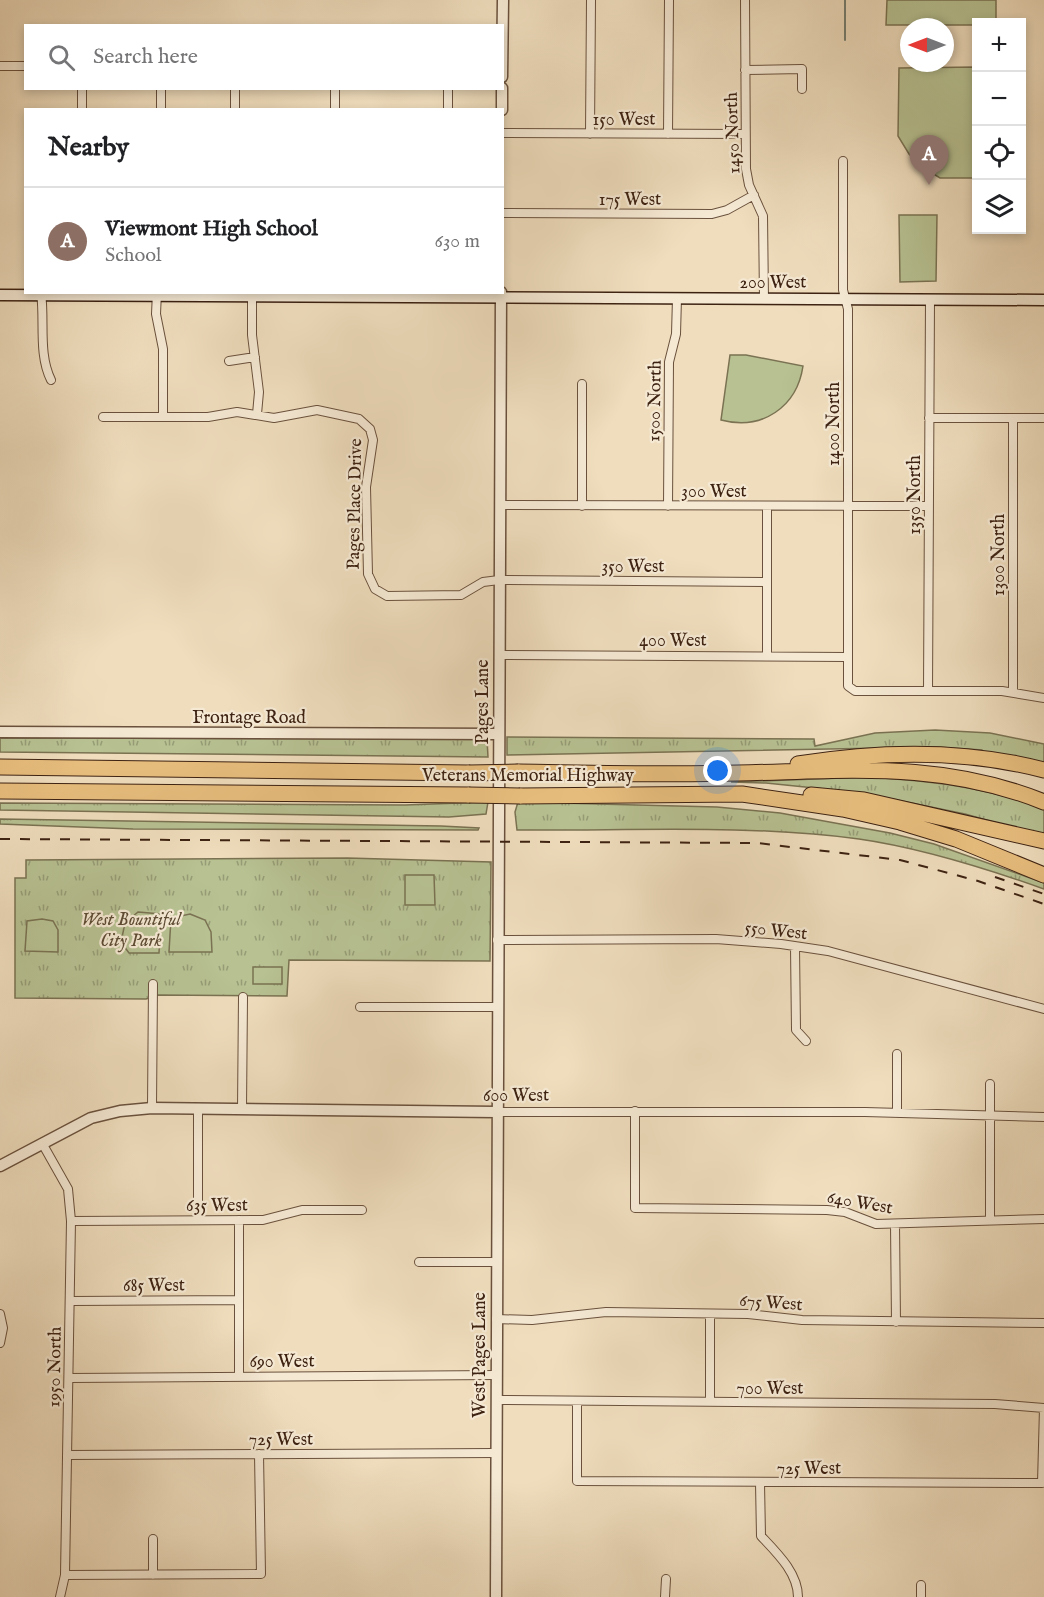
<!DOCTYPE html>
<html lang="en">
<head>
<meta charset="utf-8">
<style>
	:root { --surface:#fff; --page:#f6f6f6; --text:#202124; --muted:#757577; --line:#e0e0e0; --accent:#8f2418 }
	body { margin:0; font-family:"IM FELL English",serif; background:var(--page); color:var(--text) }
	.controls { position:absolute; right:18px; top:18px; display:grid; overflow:hidden; border-radius:0px; box-shadow:0 3px 9px #0003 }
	.controls button { width:54px; height:54px; display:grid; place-items:center; padding:0; border:0; border-bottom:2px solid var(--line); background:var(--surface); color:var(--text); font:30px sans-serif }
	.compass { position:absolute; left:900px; top:18px; width:54px; height:54px; border-radius:50%; background:var(--surface); box-shadow:0 3px 9px #0003; rotate:270deg }
	.you { position:absolute; left:718px; top:771px; width:21px; height:21px; margin:-15px; border:4px solid #fff; border-radius:50%; background:#1a73e8; box-shadow:0 0 0 9px #1a73e833 }
	.badge { display:grid; place-items:center; width:39px; height:39px; border-radius:50%; background:var(--accent); color:#fff; font-size:20px; font-weight:700 }
	.pin { position:absolute; translate:-50% -50px; filter:drop-shadow(0 2px 3px #0008) }
	.pin::after { content:''; position:absolute; top:32px; width:21px; height:18px; background:inherit; clip-path:polygon(0 0,100% 0,50% 100%) }
	.list { margin:0; padding:0; list-style:none }
	h2 { display:flex; justify-content:space-between; align-items:center; height:78px; margin:0; padding:0 24px; font-size:26px }
	h2 small { font-size:20px; font-weight:400; color:var(--muted) }
	.list li { display:grid; grid-template-columns:39px 1fr auto; gap:18px; align-items:center; box-sizing:border-box; height:108px; padding:0 24px; border-top:2px solid var(--line) }
	.list b { display:block; font-size:22px; white-space:nowrap }
	.list p { margin:0; font-size:20px; white-space:nowrap; color:var(--muted) }
	.list em { font-size:20px; font-style:normal; color:var(--muted) }
	.icon { flex:none; width:33px; height:33px; fill:none; stroke:currentColor; stroke-width:2; stroke-linecap:round; stroke-linejoin:round }
	.map { position:relative; flex:none; width:1044px; height:1597px; overflow:hidden }
	.search { position:absolute; background:var(--surface); box-shadow:0 3px 9px #0003; left:24px; top:24px; width:480px; height:66px; display:flex; align-items:center; gap:15px; box-sizing:border-box; padding:0 21px; border-radius:0px; color:var(--muted); font-size:22px }
	.panel { position:absolute; background:var(--surface); box-shadow:0 3px 9px #0003; left:24px; top:108px; width:480px; height:186px; border-radius:0px }
	.map>svg:first-child { display:block }
	.grass { fill:url(#grass-tufts); stroke:#7a7252; stroke-width:1.5 }
	.garden { fill:#b7c192; stroke:#7a7252; stroke-width:1.5 }
	.lines { fill:none; stroke-linecap:round; stroke-linejoin:round }
	.stream { stroke:#757e71; stroke-width:2 }
	.minor-casing { stroke:#6a513d; stroke-width:10 }
	.tertiary-casing { stroke:#6a513d; stroke-width:13 }
	.secondary-casing { stroke:#3d2212; stroke-width:13 }
	.motorway-casing { stroke:#3d2212; stroke-width:17 }
	.minor { stroke:#f5e9d4; stroke-width:8 }
	.tertiary { stroke:#f5e9d4; stroke-width:10 }
	.secondary { stroke:#f5e9d4; stroke-width:10 }
	.motorway { stroke:#e8be7e; stroke-width:15 }
	.rail { stroke:#3d2212; stroke-width:2; stroke-dasharray:10 10; stroke-linecap:butt }
	.motorway-bridge-casing { stroke:#3d2212; stroke-width:17; stroke-linecap:butt }
	.motorway-bridge { stroke:#e8be7e; stroke-width:15 }
	.labels { text-anchor:middle; stroke-width:4.5; stroke-linejoin:round; paint-order:stroke }
	.street-label { font-size:18px; fill:#3d2212; stroke:#f5e9d4 }
	.park-label { font-size:18px; font-style:italic; fill:#5c4a32; stroke:#f5e9d4 }
</style>
</head>
<body>
<div class="map">
<svg width="1044" height="1597" viewBox="0 0 1044 1597">
	<defs>
		<pattern id="grass-tufts" width="24" height="20" patternUnits="userSpaceOnUse" patternTransform="scale(1.5)"><rect width="24" height="20" fill="#b7c192"/><path d="M3 7l-1-3M5 7V3M7 7l1-3M15 17l-1-3M17 17v-4M19 17l1-3" fill="none" stroke="#969c76"/></pattern>
	</defs>
	<rect width="100%" height="100%" fill="#efddbd"/>
	<filter id="stains"><feTurbulence type="fractalNoise" baseFrequency=".00333" numOctaves="4"/><feColorMatrix values="0 0 0 0 .2 0 0 0 0 .09 0 0 0 0 .02 0 0 0 .5 -.17"/></filter>
	<radialGradient id="worn" r=".72"><stop offset=".6" stop-color="#630" stop-opacity="0"/><stop offset="1" stop-color="#630" stop-opacity=".3"/></radialGradient>
	<!-- grass -->
	<path class="grass" d="M 935,730 L 990,733 L 1044,744 L 1044,763 L 983,753 L 982,750 L 936,747 L 507,755 L 507,737 L 814,739 L 815,746 L 875,733 Z
		M 0,738 L 487,739 L 488,757 L 0,752 Z
		M 869,777 C 930,781 987,787 1044,809 L 1044,836 L 965,814 L 863,793 L 766,783 L 731,782 Z
		M 488,802 L 486,814 L 449,817 L 0,810 L 0,803 L 405,805 Z
		M 518,802 L 717,807 L 780,813 L 890,833 L 934,844 L 1044,883 L 1044,889 C 985,868 922,848 859,839 C 749,824 628,831 517,830 L 515,812 Z
		M 0,819 L 441,826 L 479,828 L 478,830 L 133,829 L 0,824 Z
		M 347,858 L 491,862 L 490,961 L 289,960 L 287,996 L 158,995 L 146,999 L 15,998 L 15,878 L 26,878 L 26,860 Z"/>
	<!-- garden -->
	<path class="garden" d="M 887,0 L 996,0 L 996,22 L 976,22 L 976,25 L 886,25 Z
		M 976,67 L 976,178 L 940,178 L 922,167 L 909,154 L 898,136 L 899,68 Z
		M 899,215 L 937,215 L 936,281 L 900,282 Z
		M 730,355 L 746,355 L 803,366 C 797,407 762,431 721,420 Z
		M 405,875 L 434,875 L 435,905 L 405,905 Z
		M 138,912 L 161,914 L 159,953 L 129,953 L 121,942 L 125,923 Z
		M 190,914 L 205,920 L 211,932 L 212,952 L 169,952 L 171,918 Z
		M 42,919 L 53,921 L 58,930 L 58,952 L 25,951 L 27,921 Z
		M 253,967 L 282,967 L 282,984 L 253,984 Z"/>
	<g class="lines">
		<!-- stream -->
		<path class="stream" d="M 845,0 L 845,40"/>
		<defs>
			<path id="minor" d="M 745,0 L 746,169 L 749,185 L 763,216 L 764,299
				M 0,66 L 26,66
				M 745,70 L 802,69 L 802,89
				M 82,88 L 82,110
				M 335,88 L 335,110
				M 161,110 L 161,88
				M 235,110 L 235,88
				M 448,110 L 448,88
				M 502,133 L 745,134
				M 590,134 L 591,0
				M 668,134 L 669,0
				M 843,161 L 843,290 L 848,309 L 848,686 L 855,691 L 1002,691 L 1044,698
				M 502,213 L 712,214 L 727,210 L 754,195
				M 41,292 C 45,321 38,354 51,380
				M 157,292 L 156,314 L 163,349 L 163,417
				M 252,294 L 252,335 L 259,392 L 257,414
				M 229,361 L 255,357
				M 103,417 L 208,417 L 237,412 L 274,418 L 317,410 L 359,419 L 370,429 L 373,440 L 366,487 L 368,574 L 375,589 L 387,596 L 461,595 L 483,582 L 499,580 L 767,582
				M 929,418 L 1044,418
				M 500,505 L 929,506
				M 582,506 L 582,384
				M 668,506 L 669,362 L 676,334 L 677,298
				M 499,655 L 847,657
				M 767,656 L 767,506
				M 928,691 L 930,300
				M 1013,691 L 1013,418
				M 497,940 L 716,939 L 781,944 L 828,951 L 1044,1009
				M 795,947 L 796,1030 L 806,1041
				M 360,1007 L 497,1007
				M 152,1108 L 153,984
				M 242,1109 L 243,997
				M 635,1111 L 635,1208 L 827,1210 L 845,1212 L 876,1224 L 1044,1219
				M 496,1112 L 865,1112 L 1044,1117
				M 897,1113 L 897,1054
				M 42,1143 L 68,1189 L 71,1221 L 65,1575 L 60,1597
				M 990,1219 L 990,1084
				M 198,1220 L 198,1109
				M 239,1220 L 239,1376
				M 71,1221 L 263,1220 L 302,1210 L 362,1210
				M 895,1224 L 896,1322
				M 419,1262 L 496,1262
				M 71,1301 L 238,1300
				M 0,1314 L 3,1328 L 0,1343
				M 496,1319 L 532,1320 L 606,1312 L 748,1314 L 802,1320 L 1044,1323
				M 69,1378 L 496,1375
				M 496,1400 L 995,1404 L 1044,1408 L 1042,1483 L 577,1481 L 577,1402
				M 710,1402 L 710,1314
				M 67,1455 L 495,1453
				M 760,1483 L 761,1536 C 777,1553 798,1573 798,1597
				M 153,1539 L 153,1575
				M 65,1575 L 261,1574 L 259,1454
				M 921,1585 L 921,1597
				M 665,1597 L 666,1579"/>
			<path id="tertiary" d="M 502,77 L 503,0
				M 502,110 L 502,88
				M 0,732 L 498,734
				M 0,1166 L 91,1118 L 120,1111 L 152,1108 L 496,1112
				M 496,1597 L 501,292"/>
			<path id="secondary" d="M 0,295 L 1044,300"/>
			<path id="motorway" d="M 798,764 C 879,751 964,749 1044,770
				M 0,767 L 469,773
				M 518,772 C 591,773 665,775 738,773 C 846,771 940,760 1044,802
				M 0,791 L 469,795
				M 811,795 L 864,800 L 1044,841
				M 520,796 L 742,794 L 843,809 L 900,822 L 956,839 L 1044,875"/>
		</defs>
		<!-- minor casing -->
		<use href="#minor" class="minor-casing"/>
		<!-- tertiary casing -->
		<use href="#tertiary" class="tertiary-casing"/>
		<!-- secondary casing -->
		<use href="#secondary" class="secondary-casing"/>
		<!-- motorway casing -->
		<use href="#motorway" class="motorway-casing"/>
		<!-- minor -->
		<use href="#minor" class="minor"/>
		<!-- tertiary -->
		<use href="#tertiary" class="tertiary"/>
		<!-- secondary -->
		<use href="#secondary" class="secondary"/>
		<!-- motorway -->
		<use href="#motorway" class="motorway"/>
		<!-- rail -->
		<path class="rail" d="M 0,839 L 757,843 L 900,860 L 978,881 L 1044,904
			M 995,877 L 1044,894"/>
		<defs>
			<path id="motorway-bridge" d="M 469,773 L 518,772
				M 469,795 L 520,796"/>
		</defs>
		<!-- motorway-bridge casing -->
		<use href="#motorway-bridge" class="motorway-bridge-casing"/>
		<!-- motorway-bridge -->
		<use href="#motorway-bridge" class="motorway-bridge"/>
	</g>
	<g class="labels">
		<!-- street labels -->
		<g class="street-label">
			<text x="624" y="125">150 West</text>
			<text transform="translate(732 133) rotate(-92)" y="6">1450 North</text>
			<text x="630" y="205">175 West</text>
			<text x="773" y="288">200 West</text>
			<text transform="translate(654 401) rotate(-89)" y="6">1500 North</text>
			<text transform="translate(833 424) rotate(-90)" y="6">1400 North</text>
			<text x="714" y="497">300 West</text>
			<text transform="translate(914 495) rotate(-90)" y="6">1350 North</text>
			<text transform="translate(354 504) rotate(-89)" y="6">Pages Place Drive</text>
			<text transform="translate(998 555) rotate(-90)" y="6">1300 North</text>
			<text x="633" y="572">350 West</text>
			<text x="673" y="646">400 West</text>
			<text transform="translate(482 702) rotate(-90)" y="6">Pages Lane</text>
			<text x="249" y="723">Frontage Road</text>
			<text x="528" y="781">Veterans Memorial Highway</text>
			<text transform="translate(776 930) rotate(6)" y="6">550 West</text>
			<text x="516" y="1101">600 West</text>
			<text transform="translate(860 1202) rotate(10)" y="6">640 West</text>
			<text x="217" y="1211">635 West</text>
			<text x="154" y="1291">685 West</text>
			<text transform="translate(771 1302) rotate(4)" y="6">675 West</text>
			<text transform="translate(479 1355) rotate(-90)" y="6">West Pages Lane</text>
			<text x="282" y="1367">690 West</text>
			<text transform="translate(54 1367) rotate(-89)" y="6">1950 North</text>
			<text x="770" y="1394">700 West</text>
			<text x="281" y="1445">725 West</text>
			<text x="809" y="1474">725 West</text>
		</g>
		<!-- park labels -->
		<g class="park-label">
			<text x="131" y="925">West Bountiful<tspan x="131" dy="21">City Park</tspan></text>
		</g>
	</g>
	<rect width="100%" height="100%" filter="url(#stains)"/>
	<rect width="100%" height="100%" fill="url(#worn)"/>
</svg>
<div class="controls">
<button>+</button>
<button>−</button>
<button><svg class="icon" aria-label="locate" viewBox="0 0 24 24"><circle cx="12" cy="12" r="6"/><path d="M12 2v4M12 18v4M2 12h4M18 12h4"/></svg></button>
<button><svg class="icon" aria-label="layers" viewBox="0 0 24 24"><path d="M12 4l9 5-9 5-9-5zM3 14l9 5 9-5"/></svg></button>
</div>
<svg class="compass" viewBox="-18 -18 36 36"><path d="M0-13l5 13h-10z" fill="#e53935"/><path d="M0 13l5-13h-10z" fill="#757577"/></svg>
<div class="you"></div>
<div class="pin badge" style="left:929px;top:185px;background:#8d6e63">A</div>
<div class="search"><svg class="icon" aria-label="search" viewBox="0 0 24 24"><circle cx="10" cy="10" r="6"/><path d="M15 15l6 6"/></svg>Search here</div>
<section class="panel">
<h2>Nearby<small></small></h2>
<ul class="list">
<li><span class="badge" style="background:#8d6e63">A</span><div><b>Viewmont High School</b><p>School</p></div><em>630 m</em></li>
</ul>
</section>
</div>
</body>
</html>
